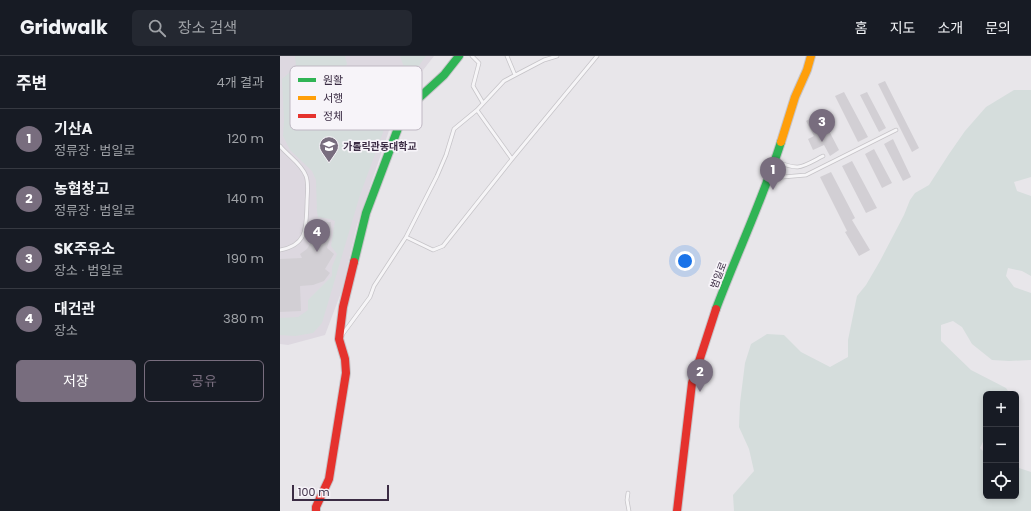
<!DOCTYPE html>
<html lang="ko">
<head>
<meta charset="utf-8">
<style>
	:root { --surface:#171b24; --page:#242831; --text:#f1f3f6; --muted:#9ea1a6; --line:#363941; --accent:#786d7e }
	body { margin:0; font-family:Poppins,"Noto Sans KR",sans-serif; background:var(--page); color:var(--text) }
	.controls { position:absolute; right:12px; bottom:12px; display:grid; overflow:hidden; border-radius:6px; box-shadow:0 2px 6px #0003 }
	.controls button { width:36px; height:36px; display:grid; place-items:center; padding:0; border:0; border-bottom:1px solid var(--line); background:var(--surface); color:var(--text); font:20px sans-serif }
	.scale { position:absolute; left:12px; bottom:10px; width:97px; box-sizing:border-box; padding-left:4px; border:2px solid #3b2c44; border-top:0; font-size:11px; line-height:14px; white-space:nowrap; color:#3b2c44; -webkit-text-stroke:3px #f7f4f9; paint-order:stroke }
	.you { position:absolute; left:405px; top:205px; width:14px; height:14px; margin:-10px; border:3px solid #fff; border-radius:50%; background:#1a73e8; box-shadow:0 0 0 6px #1a73e833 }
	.badge { display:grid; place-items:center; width:26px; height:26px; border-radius:50%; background:var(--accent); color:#fff; font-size:13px; font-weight:700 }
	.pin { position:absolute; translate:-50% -33px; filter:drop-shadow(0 1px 2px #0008) }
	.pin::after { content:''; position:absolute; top:21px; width:14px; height:12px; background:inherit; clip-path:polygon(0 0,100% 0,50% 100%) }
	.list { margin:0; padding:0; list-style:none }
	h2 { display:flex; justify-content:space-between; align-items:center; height:52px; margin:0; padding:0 16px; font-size:17px }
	h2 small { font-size:13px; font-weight:400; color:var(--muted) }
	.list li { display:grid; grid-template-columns:26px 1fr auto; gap:12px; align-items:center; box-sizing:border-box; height:60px; padding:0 16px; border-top:1px solid var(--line) }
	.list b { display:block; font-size:15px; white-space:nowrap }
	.list p { margin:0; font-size:13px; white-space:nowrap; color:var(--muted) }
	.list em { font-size:13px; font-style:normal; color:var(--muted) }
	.actions { display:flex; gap:8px; padding:12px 16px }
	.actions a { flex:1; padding:9px 0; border:1px solid var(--accent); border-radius:6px; text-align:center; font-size:14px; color:var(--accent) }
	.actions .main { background:var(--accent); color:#fff }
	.icon { flex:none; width:22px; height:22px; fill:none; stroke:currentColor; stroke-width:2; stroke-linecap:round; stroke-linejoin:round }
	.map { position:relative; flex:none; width:751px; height:455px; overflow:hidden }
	header { display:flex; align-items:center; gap:24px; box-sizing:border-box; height:56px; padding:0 20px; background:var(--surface); border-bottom:1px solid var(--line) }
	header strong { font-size:19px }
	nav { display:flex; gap:22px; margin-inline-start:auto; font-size:14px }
	.search { width:280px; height:36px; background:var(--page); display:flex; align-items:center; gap:10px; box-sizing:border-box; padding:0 14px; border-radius:6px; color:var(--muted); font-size:15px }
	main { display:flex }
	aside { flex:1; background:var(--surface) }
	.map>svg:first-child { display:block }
	.built { fill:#ddd8e0 }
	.green { fill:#d5dddc }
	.building { fill:#d2cfd4 }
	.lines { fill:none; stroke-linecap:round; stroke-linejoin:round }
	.lane-casing { stroke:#c6c4c8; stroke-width:4.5 }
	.fast-casing { stroke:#c6c4c8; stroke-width:10 }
	.slow-casing { stroke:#c6c4c8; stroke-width:10 }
	.jam-casing { stroke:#c6c4c8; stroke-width:10 }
	.lane { stroke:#f6f5f7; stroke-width:3 }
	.fast { stroke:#30b455; stroke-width:8 }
	.slow { stroke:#ff9f0a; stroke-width:8 }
	.jam { stroke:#e5322d; stroke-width:8 }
	.labels { text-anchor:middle; stroke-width:3.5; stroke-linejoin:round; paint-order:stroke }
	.poi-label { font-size:10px; font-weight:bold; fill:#3b2c44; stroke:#f7f4f9; text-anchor:start }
	.street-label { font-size:10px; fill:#3b2c44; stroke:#f7f4f9 }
	.key { fill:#f7f4f9; stroke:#bfb8c3; stroke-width:1 }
	.key-label { font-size:11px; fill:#3b2c44 }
</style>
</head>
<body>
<header>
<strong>Gridwalk</strong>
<div class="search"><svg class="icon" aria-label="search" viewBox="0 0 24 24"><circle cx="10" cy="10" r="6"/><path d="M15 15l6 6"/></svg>장소 검색</div>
<nav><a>홈</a><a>지도</a><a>소개</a><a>문의</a></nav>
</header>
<main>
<aside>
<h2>주변<small>4개 결과</small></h2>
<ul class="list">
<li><span class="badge">1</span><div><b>기산A</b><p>정류장 · 범일로</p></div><em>120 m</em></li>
<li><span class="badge">2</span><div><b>농협창고</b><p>정류장 · 범일로</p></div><em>140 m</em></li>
<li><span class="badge">3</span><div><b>SK주유소</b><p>장소 · 범일로</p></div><em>190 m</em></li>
<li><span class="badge">4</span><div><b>대건관</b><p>장소</p></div><em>380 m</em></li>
</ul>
<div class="actions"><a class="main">저장</a><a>공유</a></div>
</aside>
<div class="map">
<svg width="751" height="455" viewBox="0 0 751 455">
	<rect width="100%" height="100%" fill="#e8e6ea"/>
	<!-- built -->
	<path class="built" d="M 0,0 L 154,0 L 119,45 L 77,169 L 62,234 L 45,279 L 8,289 L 0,288 Z"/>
	<!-- green -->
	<path class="green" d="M 15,0 L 65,0 L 67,8 L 64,14 L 64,28 L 21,49 L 20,55 L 24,61 L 37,64 L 54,59 L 62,46 L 68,44 L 80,48 L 96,47 L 102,36 L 111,34 L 125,14 L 120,0 L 146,0 L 116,41 L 80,139 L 42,267 L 33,277 L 15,280 L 0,279 L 0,262 L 18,261 L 28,254 L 28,244 L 52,220 L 52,211 L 57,198 L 51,190 L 55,165 L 50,163 L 38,161 L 37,156 L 36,124 L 32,115 L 10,94 L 3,80 L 4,64 L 2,23 L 16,11 Z
		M 734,34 L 751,34 L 751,121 L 734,126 L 737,135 L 751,140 L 751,220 L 742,215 L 728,212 L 726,220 L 734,231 L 751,237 L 751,304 L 729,305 L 712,304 L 692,288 L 682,271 L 673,265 L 661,269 L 661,285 L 691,314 L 726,332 L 730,338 L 706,338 L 706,379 L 700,392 L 706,398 L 706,440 L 736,440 L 736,411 L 751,416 L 751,455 L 454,455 L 453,439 L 474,415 L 469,393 L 459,371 L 460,347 L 465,307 L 471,288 L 487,278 L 504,279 L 521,296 L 550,311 L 568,301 L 568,284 L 577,240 L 586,229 L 600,205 L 624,159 L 630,144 L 635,137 L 649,129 L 669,98 L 685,75 L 706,51 Z"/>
	<!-- building -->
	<path class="building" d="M 605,25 L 639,92 L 632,96 L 598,28 Z
		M 564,36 L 588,81 L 578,86 L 555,40 Z
		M 587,36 L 606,72 L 599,76 L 580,39 Z
		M 544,55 L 549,65 L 545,67 L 559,94 L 550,100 L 544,89 L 533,94 L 528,83 L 534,80 L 526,65 Z
		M 613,83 L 631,121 L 623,125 L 604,88 Z
		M 594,93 L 612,127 L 602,132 L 585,98 Z
		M 572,105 L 597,152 L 586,157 L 562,110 Z
		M 551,116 L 575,162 L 572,164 L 590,194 L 579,200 L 565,176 L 567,175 L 540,121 Z
		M 51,166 L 50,182 L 47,192 L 54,198 L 45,213 L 50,217 L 44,225 L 33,229 L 20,230 L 21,255 L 0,256 L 0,203 L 22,202 L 20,198 L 27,193 L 34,181 L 36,167 Z"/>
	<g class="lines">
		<defs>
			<path id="lane" d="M 192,0 L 199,7 L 193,30 L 203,47
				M 227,0 L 235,19
				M 197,54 L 232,103
				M 0,90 C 8,100 21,107 26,120 C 29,128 27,138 27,147 C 26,171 28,189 0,194
				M 495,105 C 520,115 520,112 543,100
				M 492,118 L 503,121 L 526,119 L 616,74
				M 126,181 L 157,120 L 166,99 L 174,73 L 197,54 L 224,25 L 264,4 L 277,0
				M 62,279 L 90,241 L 94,230 L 126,181 L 153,194 L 163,190 L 232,103 L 317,0
				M 348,437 L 347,444 L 349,455"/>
			<path id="fast" d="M 74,206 L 86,157 L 123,59 L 128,52 L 164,19 L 179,0
				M 436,253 C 457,197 483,143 501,86"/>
			<path id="slow" d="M 501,86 L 515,41 L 527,14 L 531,0"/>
			<path id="jam" d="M 36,455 L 36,451 L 49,423 L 66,317 L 65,303 L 59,283 L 63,251 L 74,206
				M 397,455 L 412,327 L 436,253"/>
		</defs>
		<!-- lane casing -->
		<use href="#lane" class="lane-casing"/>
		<!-- fast casing -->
		<use href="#fast" class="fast-casing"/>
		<!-- slow casing -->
		<use href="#slow" class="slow-casing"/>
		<!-- jam casing -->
		<use href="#jam" class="jam-casing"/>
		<!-- lane -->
		<use href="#lane" class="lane"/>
		<!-- fast -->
		<use href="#fast" class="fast"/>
		<!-- slow -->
		<use href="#slow" class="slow"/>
		<!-- jam -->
		<use href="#jam" class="jam"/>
	</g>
	<!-- icons -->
	<defs>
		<symbol id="university-pin" viewBox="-11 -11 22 30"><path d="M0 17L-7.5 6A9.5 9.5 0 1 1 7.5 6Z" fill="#786d7e" stroke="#f7f4f9"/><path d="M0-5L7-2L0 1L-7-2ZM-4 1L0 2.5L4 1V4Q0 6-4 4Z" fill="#fff"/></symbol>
	</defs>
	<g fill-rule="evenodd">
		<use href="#university-pin" x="38" y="79" width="22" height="30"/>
	</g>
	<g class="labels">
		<!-- poi labels -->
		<g class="poi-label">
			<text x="63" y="94">가톨릭관동대학교</text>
		</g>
		<!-- street labels -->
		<g class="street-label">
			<text transform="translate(438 219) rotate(-69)" y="4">범일로</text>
		</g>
	</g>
	<!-- legend -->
	<rect x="10" y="10" width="132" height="64" rx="6" class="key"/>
	<rect x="18" y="22" width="18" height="4" fill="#30b455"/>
	<rect x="18" y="40" width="18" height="4" fill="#ff9f0a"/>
	<rect x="18" y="58" width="18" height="4" fill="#e5322d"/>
	<g class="key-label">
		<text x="43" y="28">원활</text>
		<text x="43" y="46">서행</text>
		<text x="43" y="64">정체</text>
	</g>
</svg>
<div class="controls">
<button>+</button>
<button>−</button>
<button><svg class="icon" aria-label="locate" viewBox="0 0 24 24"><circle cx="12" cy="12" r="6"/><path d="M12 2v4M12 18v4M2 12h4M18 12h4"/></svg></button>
</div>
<div class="scale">100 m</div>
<div class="you"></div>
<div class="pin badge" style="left:493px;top:134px">1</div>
<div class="pin badge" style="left:420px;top:336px">2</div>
<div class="pin badge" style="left:542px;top:86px">3</div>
<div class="pin badge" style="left:37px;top:196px">4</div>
</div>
</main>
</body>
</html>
